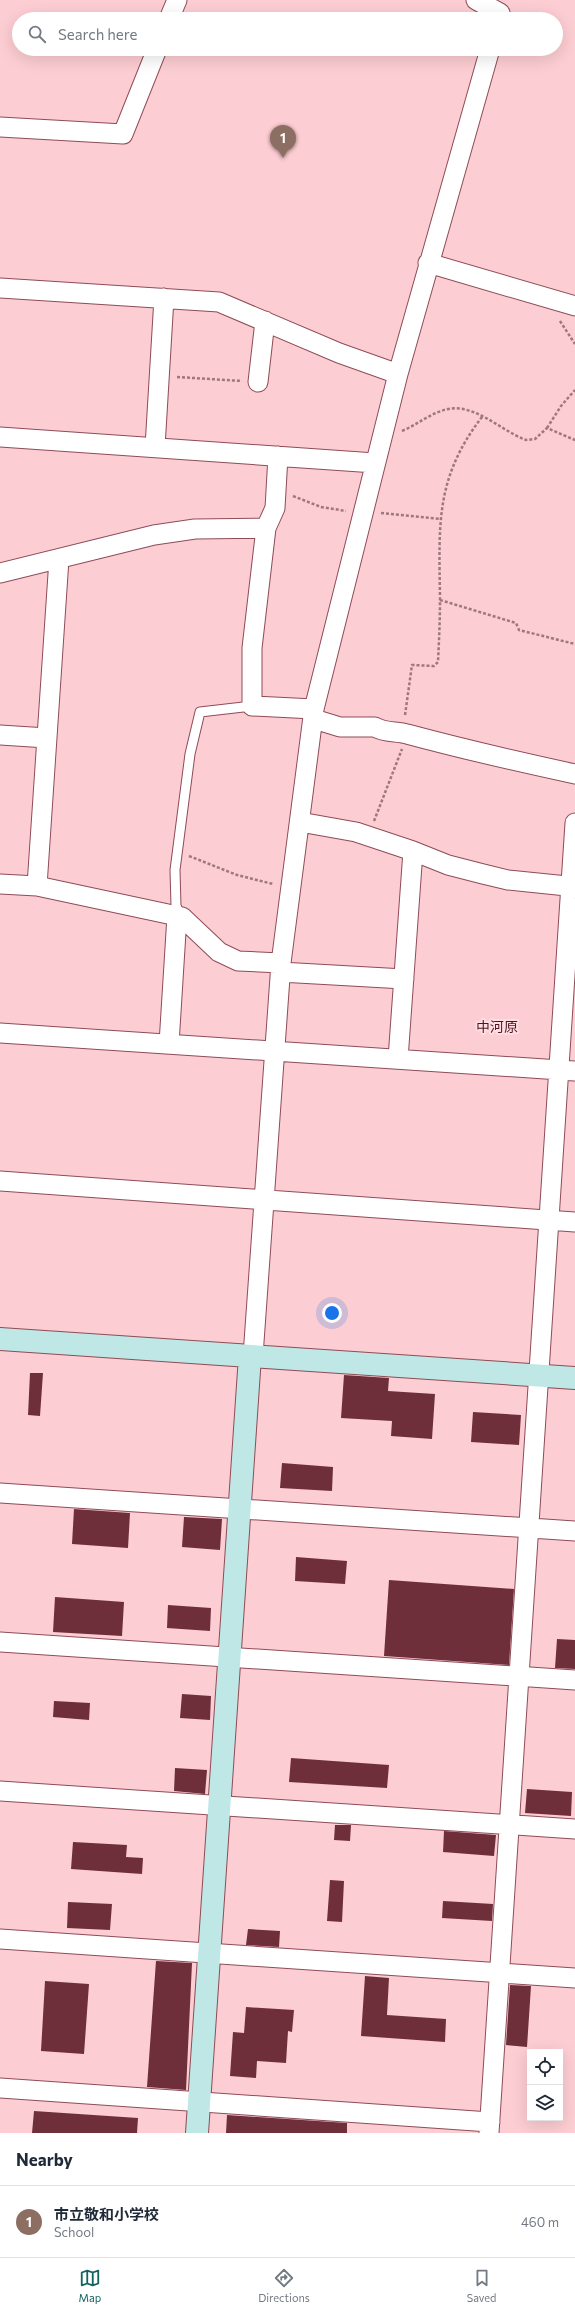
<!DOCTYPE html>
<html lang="en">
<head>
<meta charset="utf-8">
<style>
	:root { --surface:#fff; --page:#f2f2f3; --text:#1f2937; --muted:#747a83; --line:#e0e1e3; --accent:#12625f }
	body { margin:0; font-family:Commissioner,"Noto Sans JP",sans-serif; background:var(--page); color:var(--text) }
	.controls { position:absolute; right:12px; bottom:12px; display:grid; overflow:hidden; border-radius:0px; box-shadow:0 4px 16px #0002 }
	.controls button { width:36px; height:36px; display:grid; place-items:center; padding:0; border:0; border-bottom:1px solid var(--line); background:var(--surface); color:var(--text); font:20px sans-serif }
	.you { position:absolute; left:332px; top:1313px; width:14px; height:14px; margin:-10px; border:3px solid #fff; border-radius:50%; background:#1a73e8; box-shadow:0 0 0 6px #1a73e833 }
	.badge { display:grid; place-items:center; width:26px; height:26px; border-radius:50%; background:var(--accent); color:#fff; font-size:13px; font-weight:700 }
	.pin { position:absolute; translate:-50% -33px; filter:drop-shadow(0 1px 2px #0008) }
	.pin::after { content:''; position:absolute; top:21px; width:14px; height:12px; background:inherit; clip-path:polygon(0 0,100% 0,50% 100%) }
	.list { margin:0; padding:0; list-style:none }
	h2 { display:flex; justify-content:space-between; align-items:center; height:52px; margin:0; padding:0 16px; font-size:17px }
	h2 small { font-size:13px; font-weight:400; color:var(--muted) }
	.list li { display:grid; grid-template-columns:26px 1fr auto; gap:12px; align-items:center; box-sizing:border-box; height:72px; padding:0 16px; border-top:1px solid var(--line) }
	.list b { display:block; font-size:15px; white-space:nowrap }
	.list p { margin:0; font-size:13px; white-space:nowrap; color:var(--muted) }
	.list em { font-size:13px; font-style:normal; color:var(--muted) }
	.icon { flex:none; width:22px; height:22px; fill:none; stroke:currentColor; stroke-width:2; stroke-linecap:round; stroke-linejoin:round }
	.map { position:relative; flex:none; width:575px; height:2133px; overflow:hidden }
	.search { position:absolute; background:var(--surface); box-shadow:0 4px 16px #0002; left:12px; right:12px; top:12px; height:44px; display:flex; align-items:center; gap:10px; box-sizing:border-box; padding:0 14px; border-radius:22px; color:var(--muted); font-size:15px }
	.sheet { height:124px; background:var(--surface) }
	nav { display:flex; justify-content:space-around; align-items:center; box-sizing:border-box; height:56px; border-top:1px solid var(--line); background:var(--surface); font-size:11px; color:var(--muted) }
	nav a { display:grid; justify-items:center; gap:2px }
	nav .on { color:var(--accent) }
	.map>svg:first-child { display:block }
	.building { fill:#6e2f3a }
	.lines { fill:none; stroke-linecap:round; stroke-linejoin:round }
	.lane-casing { stroke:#8e4c56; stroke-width:11 }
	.street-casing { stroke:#8e4c56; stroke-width:21 }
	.secondary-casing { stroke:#8e4c56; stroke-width:24 }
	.path { stroke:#9e787d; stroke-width:2.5; stroke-dasharray:3 2; stroke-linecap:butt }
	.lane { stroke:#fff; stroke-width:9 }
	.street { stroke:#fff; stroke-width:19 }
	.secondary { stroke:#bee7e6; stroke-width:22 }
	.labels { text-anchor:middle; stroke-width:4; stroke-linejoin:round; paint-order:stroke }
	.quarter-label { font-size:14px; fill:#4f1321; stroke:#ffdee2 }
</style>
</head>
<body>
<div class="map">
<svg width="575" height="2133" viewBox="0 0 575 2133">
	<rect width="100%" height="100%" fill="#fccdd2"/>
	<!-- building -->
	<path class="building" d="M 30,1373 L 43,1373 L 40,1416 L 28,1415 Z
		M 344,1375 L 389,1378 L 388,1391 L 435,1394 L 432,1439 L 391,1436 L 392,1421 L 341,1418 Z
		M 473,1412 L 521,1415 L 519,1445 L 471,1442 Z
		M 282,1463 L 333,1467 L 332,1491 L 280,1488 Z
		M 74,1509 L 130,1513 L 128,1548 L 72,1544 Z
		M 184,1517 L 222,1519 L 220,1550 L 182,1547 Z
		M 296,1557 L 347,1561 L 345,1584 L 295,1581 Z
		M 389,1580 L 514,1589 L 509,1665 L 384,1656 Z
		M 55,1597 L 124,1602 L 122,1636 L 53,1632 Z
		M 168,1605 L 211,1608 L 210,1631 L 167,1628 Z
		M 557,1639 L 575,1640 L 575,1669 L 555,1668 Z
		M 182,1694 L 211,1696 L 210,1720 L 180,1718 Z
		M 54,1701 L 90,1703 L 89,1720 L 53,1717 Z
		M 291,1758 L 389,1765 L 387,1788 L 289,1782 Z
		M 175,1768 L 207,1770 L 205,1794 L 174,1791 Z
		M 527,1789 L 572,1792 L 571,1816 L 525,1813 Z
		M 335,1825 L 351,1825 L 350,1841 L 334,1840 Z
		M 444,1831 L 496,1835 L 494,1856 L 443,1852 Z
		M 73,1842 L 127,1845 L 126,1857 L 143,1858 L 142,1874 L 71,1869 Z
		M 330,1880 L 344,1881 L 342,1922 L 327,1921 Z
		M 443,1901 L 493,1904 L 492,1921 L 442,1918 Z
		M 68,1902 L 112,1904 L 110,1930 L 67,1928 Z
		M 248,1929 L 280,1931 L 279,1947 L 246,1945 Z
		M 156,1961 L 192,1963 L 186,2090 L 147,2087 Z
		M 365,1976 L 389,1978 L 387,2015 L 446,2019 L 445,2042 L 361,2036 Z
		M 45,1981 L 89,1984 L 84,2054 L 41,2051 Z
		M 510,1985 L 531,1986 L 527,2047 L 506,2045 Z
		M 246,2007 L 294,2010 L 292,2032 L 288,2031 L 286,2063 L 257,2061 L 256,2078 L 230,2076 L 233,2032 L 244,2033 Z
		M 34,2111 L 138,2118 L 137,2133 L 32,2133 Z
		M 227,2115 L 347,2123 L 347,2133 L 226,2133 Z"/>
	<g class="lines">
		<defs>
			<path id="lane" d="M 181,916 L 176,906 L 175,870 L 190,754 L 200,712 L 252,706"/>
			<path id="street" d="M 476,0 L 500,13
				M 169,19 L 177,0
				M 0,127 L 123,134 L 157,49
				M 428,263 L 575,306
				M 0,288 L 219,302 L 339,353 L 398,374
				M 258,382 L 265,321
				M 0,437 L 375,463
				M 155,447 L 164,298
				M 278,456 L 275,508 L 266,528 L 252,648 L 252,706 L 314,709
				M 0,573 L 154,535 L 195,529 L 266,528
				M 314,719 L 340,727 L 375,727 C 384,733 397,731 407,734 C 463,749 519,762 575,774
				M 0,735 L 47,738
				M 300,822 L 356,832 L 413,851 L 448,865 L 483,874 L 508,880 L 567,886 L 571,890
				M 0,884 L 37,886 L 182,917 L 219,952 L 238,961 L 281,963
				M 37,886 L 59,559
				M 280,972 L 404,979
				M 0,1033 L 575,1071
				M 169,1044 L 177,916
				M 398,1059 L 413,851
				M 0,1181 L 575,1222
				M 253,1356 L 281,963 L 314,709 L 398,374 L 490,49
				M 0,1493 L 575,1531
				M 0,1642 L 575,1680
				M 0,1791 L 575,1829
				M 0,1939 L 575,1978
				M 0,2088 L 490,2122
				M 489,2133 L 575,823"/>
			<path id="secondary" d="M 0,1339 L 575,1378
				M 197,2133 L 250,1356"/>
		</defs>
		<!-- lane casing -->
		<use href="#lane" class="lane-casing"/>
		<!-- street casing -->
		<use href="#street" class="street-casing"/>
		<!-- secondary casing -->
		<use href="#secondary" class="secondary-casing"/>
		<!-- path -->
		<path class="path" d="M 560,321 L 575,344
			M 177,377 L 242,381
			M 547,428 L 561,406 L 575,390
			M 402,431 C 416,425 427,416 441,411 C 471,399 499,430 526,440 L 535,439 L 547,428 L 575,440
			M 293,496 L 321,507 L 346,511
			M 381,513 L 440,519
			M 440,600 L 516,623 L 519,630 L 575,644
			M 405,715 L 412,665 L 434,666 L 438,662 C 439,641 440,620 440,598 C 439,525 435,478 482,417
			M 374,821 L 402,749
			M 189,856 L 237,875 L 273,884"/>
		<!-- lane -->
		<use href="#lane" class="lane"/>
		<!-- street -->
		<use href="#street" class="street"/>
		<!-- secondary -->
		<use href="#secondary" class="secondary"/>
	</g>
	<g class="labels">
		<!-- quarter labels -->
		<g class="quarter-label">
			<text x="497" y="1032">中河原</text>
		</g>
	</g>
</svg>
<div class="controls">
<button><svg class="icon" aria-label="locate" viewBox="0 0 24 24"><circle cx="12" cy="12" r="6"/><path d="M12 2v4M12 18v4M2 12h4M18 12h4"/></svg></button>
<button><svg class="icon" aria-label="layers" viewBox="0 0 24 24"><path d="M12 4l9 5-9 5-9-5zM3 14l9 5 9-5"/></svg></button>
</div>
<div class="you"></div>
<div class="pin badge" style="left:283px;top:158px;background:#8d6e63">1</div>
<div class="search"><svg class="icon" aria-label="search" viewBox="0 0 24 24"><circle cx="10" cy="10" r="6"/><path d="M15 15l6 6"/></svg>Search here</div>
</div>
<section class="sheet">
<h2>Nearby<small></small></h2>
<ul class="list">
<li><span class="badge" style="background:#8d6e63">1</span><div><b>市立敬和小学校</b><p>School</p></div><em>460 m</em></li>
</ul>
</section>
<nav>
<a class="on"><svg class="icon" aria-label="map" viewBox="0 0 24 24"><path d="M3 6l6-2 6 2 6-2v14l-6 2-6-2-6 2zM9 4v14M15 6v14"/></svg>Map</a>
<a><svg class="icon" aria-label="directions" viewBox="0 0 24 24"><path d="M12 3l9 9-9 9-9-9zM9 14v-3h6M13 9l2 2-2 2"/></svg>Directions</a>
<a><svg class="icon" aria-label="saved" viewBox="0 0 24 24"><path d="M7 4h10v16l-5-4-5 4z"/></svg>Saved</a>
</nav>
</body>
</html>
